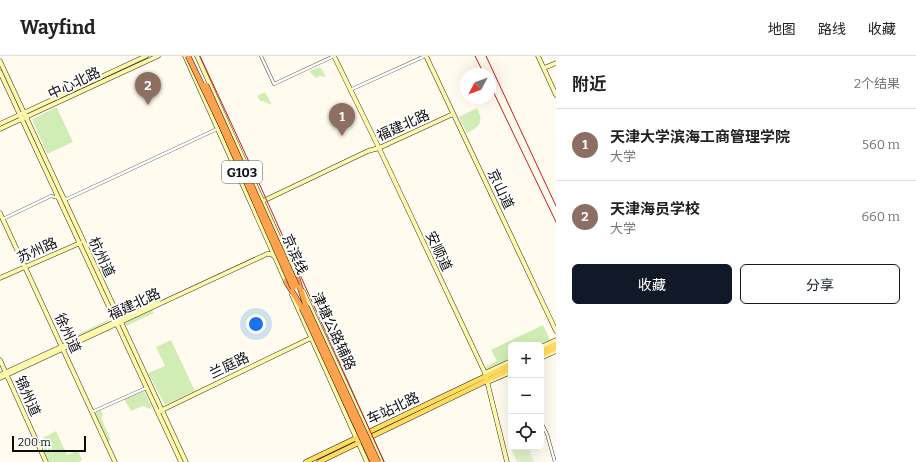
<!DOCTYPE html>
<html lang="zh">
<head>
<meta charset="utf-8">
<style>
	:root { --surface:#fff; --page:#f2f2f2; --text:#222; --muted:#767676; --line:#e0e0e0; --accent:#111827 }
	body { margin:0; font-family:Bitter,"Noto Sans SC",serif; background:var(--page); color:var(--text) }
	.controls { position:absolute; right:12px; bottom:12px; display:grid; overflow:hidden; border-radius:6px; box-shadow:0 4px 16px #0002 }
	.controls button { width:36px; height:36px; display:grid; place-items:center; padding:0; border:0; border-bottom:1px solid var(--line); background:var(--surface); color:var(--text); font:20px sans-serif }
	.compass { position:absolute; left:460px; top:12px; width:36px; height:36px; border-radius:50%; background:var(--surface); box-shadow:0 4px 16px #0002; rotate:229deg }
	.scale { position:absolute; left:12px; bottom:10px; width:74px; box-sizing:border-box; padding-left:4px; border:2px solid #0e0e0e; border-top:0; font-size:11px; line-height:14px; white-space:nowrap; color:#0e0e0e; -webkit-text-stroke:3px #fff; paint-order:stroke }
	.you { position:absolute; left:256px; top:268px; width:14px; height:14px; margin:-10px; border:3px solid #fff; border-radius:50%; background:#1a73e8; box-shadow:0 0 0 6px #1a73e833 }
	.badge { display:grid; place-items:center; width:26px; height:26px; border-radius:50%; background:var(--accent); color:#fff; font-size:13px; font-weight:700 }
	.pin { position:absolute; translate:-50% -33px; filter:drop-shadow(0 1px 2px #0008) }
	.pin::after { content:''; position:absolute; top:21px; width:14px; height:12px; background:inherit; clip-path:polygon(0 0,100% 0,50% 100%) }
	.list { margin:0; padding:0; list-style:none }
	h2 { display:flex; justify-content:space-between; align-items:center; height:52px; margin:0; padding:0 16px; font-size:17px }
	h2 small { font-size:13px; font-weight:400; color:var(--muted) }
	.list li { display:grid; grid-template-columns:26px 1fr auto; gap:12px; align-items:center; box-sizing:border-box; height:72px; padding:0 16px; border-top:1px solid var(--line) }
	.list b { display:block; font-size:15px; white-space:nowrap }
	.list p { margin:0; font-size:13px; white-space:nowrap; color:var(--muted) }
	.list em { font-size:13px; font-style:normal; color:var(--muted) }
	.actions { display:flex; gap:8px; padding:12px 16px }
	.actions a { flex:1; padding:9px 0; border:1px solid var(--accent); border-radius:6px; text-align:center; font-size:14px; color:var(--accent) }
	.actions .main { background:var(--accent); color:#fff }
	.icon { flex:none; width:22px; height:22px; fill:none; stroke:currentColor; stroke-width:2; stroke-linecap:round; stroke-linejoin:round }
	.map { position:relative; flex:none; width:556px; height:406px; overflow:hidden }
	header { display:flex; align-items:center; gap:24px; box-sizing:border-box; height:56px; padding:0 20px; background:var(--surface); border-bottom:1px solid var(--line) }
	header strong { font-size:19px }
	nav { display:flex; gap:22px; margin-inline-start:auto; font-size:14px }
	main { display:flex }
	aside { flex:1; background:var(--surface) }
	.map>svg:first-child { display:block }
	.green { fill:#d1edb5 }
	.pitch { fill:#e3f3c8 }
	.lines { fill:none; stroke-linecap:round; stroke-linejoin:round }
	.street-casing { stroke:#414141; stroke-width:3.5 }
	.secondary-casing { stroke:#303030; stroke-width:5 }
	.primary-casing { stroke:#1f1f1f; stroke-width:5.5 }
	.highway-casing { stroke:#1f1f1f; stroke-width:6 }
	.street { stroke:#fff; stroke-width:2.5 }
	.secondary { stroke:#fff7aa; stroke-width:4 }
	.primary { stroke:#ffdb5f; stroke-width:4.5 }
	.highway { stroke:#fea24d; stroke-width:5 }
	.rail { stroke:#c81c20; stroke-width:1 }
	.highway-bridge-casing { stroke:#1f1f1f; stroke-width:6; stroke-linecap:butt }
	.highway-bridge { stroke:#fea24d; stroke-width:5 }
	.labels { text-anchor:middle; stroke-width:4; stroke-linejoin:round; paint-order:stroke }
	.shield { fill:#fff; stroke:#565656; stroke-width:1 }
	.shield-label { font-size:13px; font-weight:bold; fill:#0e0e0e }
	.street-label { font-size:14px; fill:#0e0e0e; stroke:#fff }
</style>
</head>
<body>
<header>
<strong>Wayfind</strong>
<nav><a>地图</a><a>路线</a><a>收藏</a></nav>
</header>
<main>
<div class="map">
<svg width="556" height="406" viewBox="0 0 556 406">
	<rect width="100%" height="100%" fill="#fffcef"/>
	<!-- green -->
	<path class="green" d="M 320,11 L 326,21 L 319,20 L 316,22 L 309,15 Z
		M 265,36 L 272,49 L 263,45 L 260,45 L 257,40 Z
		M 55,52 L 57,52 L 73,86 L 47,98 L 32,63 Z
		M 477,52 C 484,66 480,71 467,77 L 459,61 Z
		M 149,245 L 150,247 L 122,261 L 121,258 Z
		M 152,253 L 154,257 L 126,270 L 124,266 Z
		M 108,264 L 109,267 L 65,287 L 64,285 Z
		M 543,269 L 550,284 L 539,289 L 511,289 L 511,303 L 487,314 L 485,311 L 497,305 L 491,294 Z
		M 171,284 L 195,335 L 165,349 L 148,317 L 165,310 L 156,291 Z
		M 144,335 L 152,352 L 150,353 L 143,350 L 131,355 L 124,343 Z
		M 101,354 L 103,359 L 101,362 L 111,384 L 108,386 L 95,357 Z
		M 56,375 L 67,399 L 78,394 L 82,404 L 79,406 L 49,406 L 39,384 Z"/>
	<!-- pitch -->
	<path class="pitch" d="M 511,384 L 511,391 L 528,391 L 534,406 L 517,406 L 508,386 Z"/>
	<g class="lines">
		<defs>
			<path id="street" d="M 261,0 L 274,28 L 334,0
				M 350,34 L 425,0
				M 64,142 L 67,143 L 217,73
				M 3,163 L 51,140 L 59,142
				M 92,356 L 146,332
				M 541,366 L 547,378 L 555,406"/>
			<path id="secondary" d="M 185,0 L 287,228
				M 197,0 L 297,222
				M 334,0 L 379,92 L 485,317 L 507,406
				M 426,0 L 556,275
				M 538,0 L 556,39
				M 0,5 L 186,406
				M 544,12 L 556,7
				M 0,16 L 181,406
				M 0,68 L 146,0
				M 0,73 L 158,0
				M 261,146 L 368,95 L 379,92 L 453,58
				M 0,157 L 115,406
				M 0,222 L 80,187
				M 303,235 L 382,406
				M 292,239 L 367,406
				M 541,291 L 556,284
				M 541,302 L 556,295
				M 0,304 L 46,406
				M 485,317 L 511,305
				M 0,319 L 158,246
				M 0,322 L 267,198 L 271,198 L 275,201
				M 488,326 L 511,316
				M 160,355 L 311,282"/>
			<path id="primary" d="M 541,295 L 556,288
				M 541,299 L 556,292
				M 306,406 L 511,308
				M 319,406 L 511,313"/>
			<path id="highway" d="M 296,219 L 306,250
				M 286,225 L 302,252"/>
		</defs>
		<!-- street casing -->
		<use href="#street" class="street-casing"/>
		<!-- secondary casing -->
		<use href="#secondary" class="secondary-casing"/>
		<!-- primary casing -->
		<use href="#primary" class="primary-casing"/>
		<!-- highway casing -->
		<use href="#highway" class="highway-casing"/>
		<!-- street -->
		<use href="#street" class="street"/>
		<!-- secondary -->
		<use href="#secondary" class="secondary"/>
		<!-- primary -->
		<use href="#primary" class="primary"/>
		<!-- highway -->
		<use href="#highway" class="highway"/>
		<!-- rail -->
		<path class="rail" d="M 200,0 L 263,136 L 384,406
			M 475,0 L 484,18
			M 486,0 L 556,150
			M 490,29 L 556,166"/>
		<defs>
			<path id="highway-bridge" d="M 188,0 L 222,71 L 293,232
				M 206,29 L 297,230
				M 306,250 L 378,406
				M 302,252 L 373,406"/>
		</defs>
		<!-- highway-bridge casing -->
		<use href="#highway-bridge" class="highway-bridge-casing"/>
		<!-- highway-bridge -->
		<use href="#highway-bridge" class="highway-bridge"/>
	</g>
	<g class="labels">
		<!-- shield labels -->
		<rect class="shield" x="222" y="105" width="40" height="22" rx="3"/>
		<g class="shield-label">
			<text x="242" y="121">G103</text>
		</g>
		<!-- street labels -->
		<g class="street-label">
			<text transform="translate(74 27) rotate(-25)" y="5">中心北路</text>
			<text transform="translate(403 69) rotate(-24)" y="5">福建北路</text>
			<text transform="translate(501 133) rotate(65)" y="5">京山道</text>
			<text transform="translate(37 194) rotate(-24)" y="5">苏州路</text>
			<text transform="translate(439 195) rotate(65)" y="5">安顺道</text>
			<text transform="translate(295 198) rotate(66)" y="5">京滨线</text>
			<text transform="translate(102 201) rotate(65)" y="5">杭州道</text>
			<text transform="translate(134 248) rotate(-25)" y="5">福建北路</text>
			<text transform="translate(334 275) rotate(65)" y="5">津塘公路辅路</text>
			<text transform="translate(68 277) rotate(65)" y="5">徐州道</text>
			<text transform="translate(229 309) rotate(-26)" y="5">兰庭路</text>
			<text transform="translate(28 340) rotate(66)" y="5">锦州道</text>
			<text transform="translate(393 352) rotate(-25)" y="5">车站北路</text>
		</g>
	</g>
</svg>
<div class="controls">
<button>+</button>
<button>−</button>
<button><svg class="icon" aria-label="locate" viewBox="0 0 24 24"><circle cx="12" cy="12" r="6"/><path d="M12 2v4M12 18v4M2 12h4M18 12h4"/></svg></button>
</div>
<svg class="compass" viewBox="-18 -18 36 36"><path d="M0-13l5 13h-10z" fill="#e53935"/><path d="M0 13l5-13h-10z" fill="#767676"/></svg>
<div class="scale">200 m</div>
<div class="you"></div>
<div class="pin badge" style="left:342px;top:80px;background:#8d6e63">1</div>
<div class="pin badge" style="left:148px;top:49px;background:#8d6e63">2</div>
</div>
<aside>
<h2>附近<small>2个结果</small></h2>
<ul class="list">
<li><span class="badge" style="background:#8d6e63">1</span><div><b>天津大学滨海工商管理学院</b><p>大学</p></div><em>560 m</em></li>
<li><span class="badge" style="background:#8d6e63">2</span><div><b>天津海员学校</b><p>大学</p></div><em>660 m</em></li>
</ul>
<div class="actions"><a class="main">收藏</a><a>分享</a></div>
</aside>
</main>
</body>
</html>
